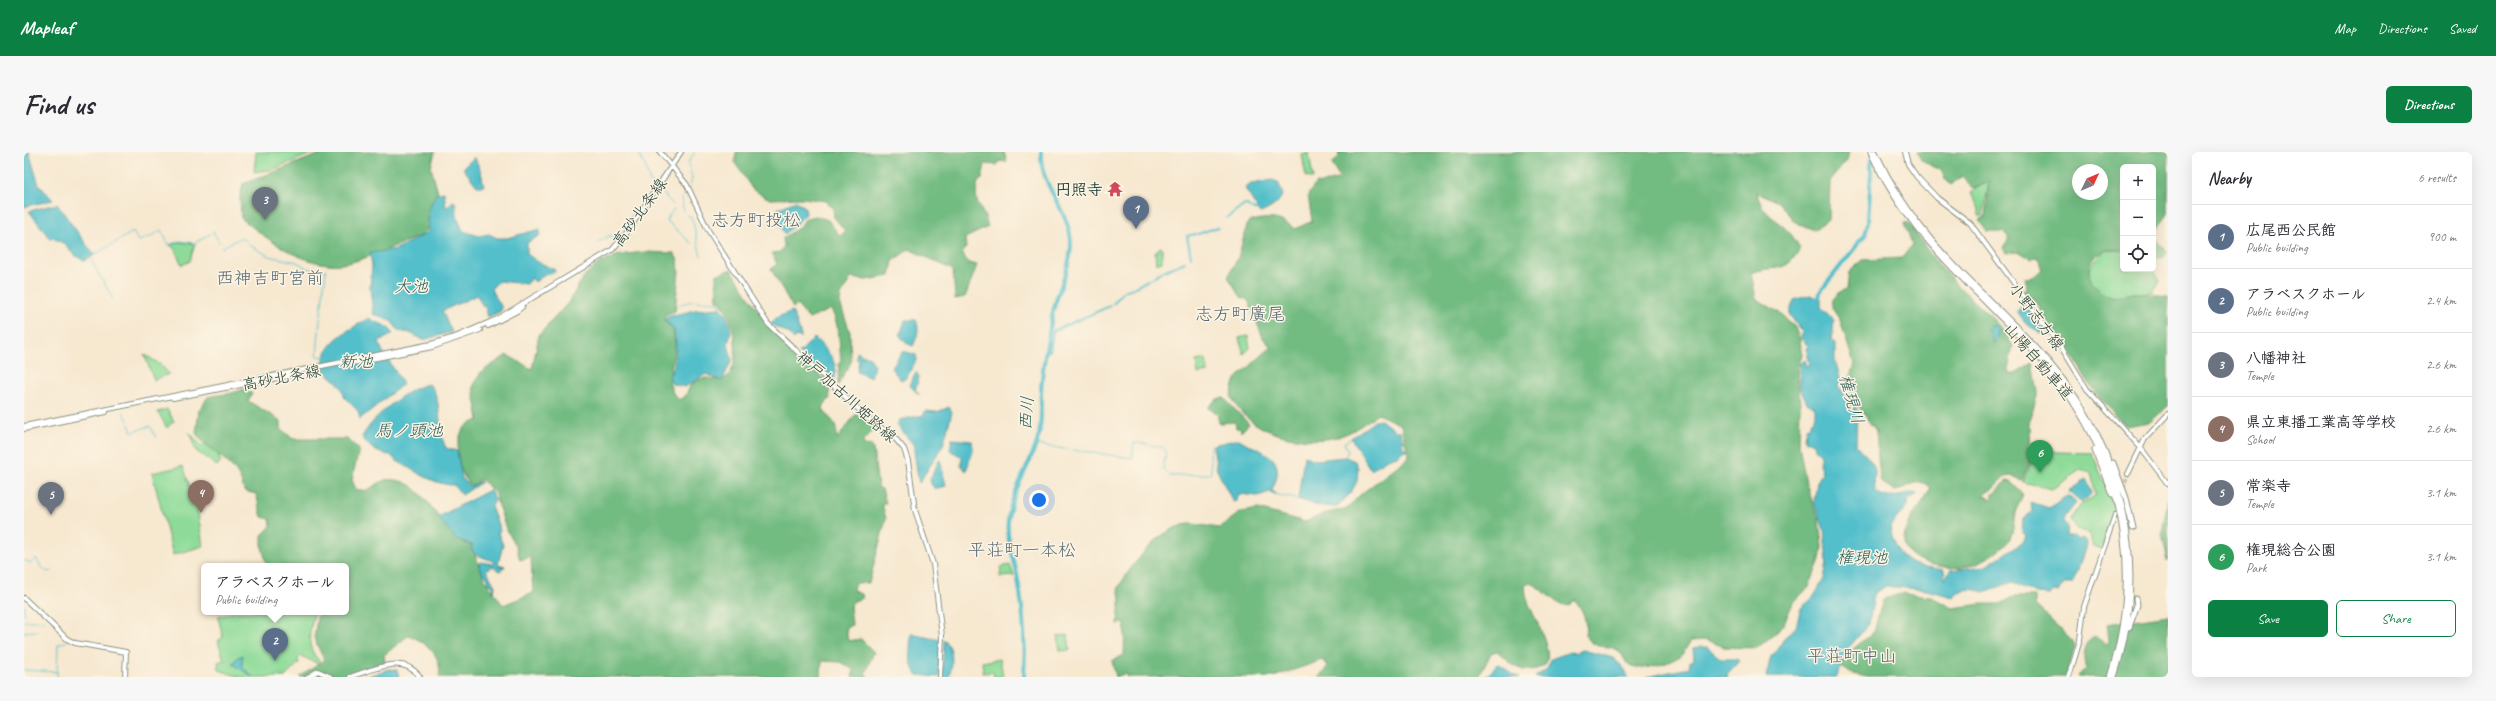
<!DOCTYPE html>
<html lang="en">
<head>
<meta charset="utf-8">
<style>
	:root { --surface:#fff; --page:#f7f7f7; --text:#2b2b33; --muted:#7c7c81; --line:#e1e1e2; --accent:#0b8043 }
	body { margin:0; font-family:Caveat,"Klee One",sans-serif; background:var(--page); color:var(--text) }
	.controls { position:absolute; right:12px; top:12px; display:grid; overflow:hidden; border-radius:6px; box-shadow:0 4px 16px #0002 }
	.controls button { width:36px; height:36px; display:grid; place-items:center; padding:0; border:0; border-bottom:1px solid var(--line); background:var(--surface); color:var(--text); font:20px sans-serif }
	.compass { position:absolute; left:2048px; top:12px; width:36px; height:36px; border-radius:50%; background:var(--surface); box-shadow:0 4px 16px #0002; rotate:46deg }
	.you { position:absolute; left:1015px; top:348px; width:14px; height:14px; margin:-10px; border:3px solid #fff; border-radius:50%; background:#1a73e8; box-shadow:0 0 0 6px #1a73e833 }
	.badge { display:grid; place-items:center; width:26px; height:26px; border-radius:50%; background:var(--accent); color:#fff; font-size:13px; font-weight:700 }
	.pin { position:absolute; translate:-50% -33px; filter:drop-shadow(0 1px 2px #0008) }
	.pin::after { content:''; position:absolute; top:21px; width:14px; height:12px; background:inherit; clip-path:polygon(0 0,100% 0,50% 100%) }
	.popup { position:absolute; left:177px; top:411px; width:148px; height:52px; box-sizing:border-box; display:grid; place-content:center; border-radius:6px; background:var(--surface); filter:drop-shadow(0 1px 3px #0005); font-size:13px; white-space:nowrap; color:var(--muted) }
	.popup b { font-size:15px; color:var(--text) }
	.popup::after { content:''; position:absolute; left:50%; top:100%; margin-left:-8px; border:8px solid transparent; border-top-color:var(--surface) }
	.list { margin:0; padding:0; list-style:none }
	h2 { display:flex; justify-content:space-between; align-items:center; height:52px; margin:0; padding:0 16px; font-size:17px }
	h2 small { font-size:13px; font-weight:400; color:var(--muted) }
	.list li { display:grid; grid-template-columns:26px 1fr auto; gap:12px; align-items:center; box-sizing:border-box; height:64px; padding:0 16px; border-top:1px solid var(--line) }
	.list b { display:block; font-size:15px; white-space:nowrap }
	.list p { margin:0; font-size:13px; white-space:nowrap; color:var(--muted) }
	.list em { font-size:13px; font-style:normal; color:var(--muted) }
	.actions { display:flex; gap:8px; padding:12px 16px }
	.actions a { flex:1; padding:9px 0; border:1px solid var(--accent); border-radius:6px; text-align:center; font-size:14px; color:var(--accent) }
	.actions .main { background:var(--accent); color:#fff }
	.icon { flex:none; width:22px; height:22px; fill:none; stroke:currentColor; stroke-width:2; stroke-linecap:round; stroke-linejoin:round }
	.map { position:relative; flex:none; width:2144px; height:525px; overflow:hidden; border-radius:6px }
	header { display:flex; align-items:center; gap:24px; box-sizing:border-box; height:56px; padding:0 20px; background:var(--accent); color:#fff }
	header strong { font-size:19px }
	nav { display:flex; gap:22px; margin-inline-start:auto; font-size:14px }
	.intro { display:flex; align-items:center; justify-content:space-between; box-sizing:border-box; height:96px; padding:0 24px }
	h1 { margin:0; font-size:28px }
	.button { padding:10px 18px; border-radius:6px; background:var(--accent); color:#fff; font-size:14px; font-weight:700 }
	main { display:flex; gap:24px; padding:0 24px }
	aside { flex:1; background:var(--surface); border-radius:6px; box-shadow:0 4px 16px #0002 }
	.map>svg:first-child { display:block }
	.green { fill:#8edb99; stroke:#568c66 }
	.forest { fill:#72bb81; stroke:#487c5a; fill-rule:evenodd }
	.water { fill:#52bfcb; stroke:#387e80 }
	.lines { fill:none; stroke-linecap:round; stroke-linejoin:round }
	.stream { stroke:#52bfcb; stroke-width:1 }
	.canal { stroke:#52bfcb; stroke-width:2 }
	.river { stroke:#52bfcb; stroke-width:4 }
	.major-tunnel { stroke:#ccc6b1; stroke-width:4; stroke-dasharray:4 2; stroke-linecap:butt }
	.major-casing { stroke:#8b9282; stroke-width:6 }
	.highway-casing { stroke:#8b9282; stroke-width:7 }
	.major { stroke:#fff; stroke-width:4 }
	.highway { stroke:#fff; stroke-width:5 }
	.labels { text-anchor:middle; stroke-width:3; stroke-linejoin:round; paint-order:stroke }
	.poi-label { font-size:16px; font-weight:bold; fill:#1f3d34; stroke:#fcf5e5; text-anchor:end }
	.street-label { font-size:16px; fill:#1f3d34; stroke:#fcf5e5 }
	.water-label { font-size:17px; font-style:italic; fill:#2c5e5a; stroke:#fcf5e5 }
	.quarter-label { font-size:18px; fill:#586872; stroke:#fcf5e5 }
</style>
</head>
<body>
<header>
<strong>Mapleaf</strong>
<nav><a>Map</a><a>Directions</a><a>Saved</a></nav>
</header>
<div class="intro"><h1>Find us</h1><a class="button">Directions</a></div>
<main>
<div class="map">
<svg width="2144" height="525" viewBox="0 0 2144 525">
	<rect width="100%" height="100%" fill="#fcf5e5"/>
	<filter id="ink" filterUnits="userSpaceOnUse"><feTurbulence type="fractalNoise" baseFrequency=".025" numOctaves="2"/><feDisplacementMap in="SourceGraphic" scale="8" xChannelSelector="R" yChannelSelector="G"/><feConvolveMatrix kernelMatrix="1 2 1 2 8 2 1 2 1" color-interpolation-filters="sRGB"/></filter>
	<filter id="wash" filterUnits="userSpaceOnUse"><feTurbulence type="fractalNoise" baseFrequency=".012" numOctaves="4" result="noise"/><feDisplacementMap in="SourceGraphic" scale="16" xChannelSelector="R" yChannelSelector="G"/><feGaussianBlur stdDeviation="0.9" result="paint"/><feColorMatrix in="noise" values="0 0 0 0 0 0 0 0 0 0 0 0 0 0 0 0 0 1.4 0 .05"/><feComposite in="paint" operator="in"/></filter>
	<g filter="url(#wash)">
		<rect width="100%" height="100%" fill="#f7e8d0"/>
		<!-- green -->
		<path class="green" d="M 232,0 L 292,0 L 247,18 L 230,20 Z
			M 1285,1 L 1289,27 L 1282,25 L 1278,3 Z
			M 1965,29 L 1959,64 L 1955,64 L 1955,57 L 1947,40 Z
			M 155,90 L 171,92 L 166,109 L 158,113 L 150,96 L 146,93 Z
			M 1136,95 L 1138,96 L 1138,110 L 1132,112 L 1131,101 Z
			M 2082,98 L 2099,99 L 2099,117 L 2129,116 L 2136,128 L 2129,140 L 2109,141 L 2093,147 C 2063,138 2053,117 2082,98 Z
			M 1224,184 L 1226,196 L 1220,202 L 1215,186 Z
			M 120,202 L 137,213 L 145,222 L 130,228 Z
			M 1182,207 L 1184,220 L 1174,222 L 1172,209 Z
			M 143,257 L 150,269 L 143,276 L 134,260 Z
			M 165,280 L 177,293 L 182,293 L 197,303 L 194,305 L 197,309 L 193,314 L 172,299 Z
			M 2012,295 L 2033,300 L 2068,301 L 2091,355 L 2077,397 L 2068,394 L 2066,382 L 2052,378 L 2046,368 L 2057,353 L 2072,343 L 2067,321 L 2056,318 L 2028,337 L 1999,330 Z
			M 159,314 L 173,355 L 179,394 L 149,403 L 128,321 Z
			M 986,413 L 990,424 L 976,425 L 977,415 Z
			M 210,460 L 290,460 C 285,486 280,495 301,515 L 277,504 L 274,507 L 275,511 L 261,525 L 216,525 L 195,518 L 194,510 L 200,508 L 194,489 L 199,485 L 194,465 Z
			M 1044,483 L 1046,498 L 1036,499 L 1034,484 Z
			M 976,507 L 979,524 L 970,525 L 969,520 L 959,521 L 958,510 Z"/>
		<!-- forest -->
		<path class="forest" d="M 301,0 L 411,0 L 407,15 L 414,41 L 403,66 L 404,75 L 399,83 C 378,90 338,110 318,112 C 281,116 244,88 217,66 L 216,44 L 219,32 Z
			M 712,0 L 980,0 L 983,10 L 975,9 L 973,13 L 961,12 L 958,27 L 954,30 C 948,55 959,53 964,75 L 941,86 L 942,96 L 938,100 L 944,111 L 953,113 L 941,145 L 931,147 L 929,118 L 885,97 L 869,109 L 866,124 L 842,128 L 827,126 L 817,143 L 816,151 L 826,180 L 827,210 L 814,233 L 815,211 L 817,210 C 815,190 816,175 807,157 L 785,167 L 773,153 L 769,156 L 747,117 L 753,112 L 748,101 L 756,100 L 760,94 L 759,86 L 776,75 L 782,66 L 792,64 L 804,68 L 816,84 L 821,79 L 810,65 L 809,56 L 802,49 L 779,46 L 746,47 L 729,38 L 711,11 Z
			M 1314,0 L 1825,0 L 1823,8 L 1806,29 L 1805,68 L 1790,78 L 1771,70 L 1754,50 L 1732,40 C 1740,63 1747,63 1763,78 C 1768,82 1772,90 1776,96 C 1762,124 1750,112 1727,121 L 1732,146 L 1760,164 L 1771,175 L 1776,187 L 1778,204 L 1773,217 L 1776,253 L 1775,293 L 1782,331 L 1795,369 L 1798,395 L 1796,408 L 1785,435 L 1769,451 L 1760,471 L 1754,479 L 1733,496 L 1700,495 L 1682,488 L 1667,489 C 1663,494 1659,503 1654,506 C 1646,511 1614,520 1606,514 C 1600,510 1599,501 1593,498 C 1578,490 1575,501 1561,483 C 1563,468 1560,461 1552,449 L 1548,449 L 1545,454 L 1534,451 L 1507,430 L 1501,432 C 1502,437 1501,443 1503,447 C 1508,463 1529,494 1522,511 C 1520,515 1515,516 1512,517 C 1495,523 1485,509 1473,499 L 1467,501 L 1455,525 L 1295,525 L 1304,514 L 1299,508 L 1249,525 L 1103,525 L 1102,521 L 1092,525 L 1088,509 L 1100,502 L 1101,471 L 1094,472 L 1096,445 L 1094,436 C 1108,413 1131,381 1159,373 C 1169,370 1185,375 1195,376 L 1217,360 L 1234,357 L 1281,370 L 1299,362 L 1324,356 L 1337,342 L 1385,305 L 1377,273 L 1354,262 C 1343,269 1331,279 1319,283 C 1283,296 1221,282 1207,243 L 1212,227 L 1247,195 L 1239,186 L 1224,148 L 1217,145 L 1204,125 L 1214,106 L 1224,70 C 1244,65 1254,64 1271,77 L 1288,69 L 1284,43 L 1292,31 L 1297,32 L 1316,26 L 1308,12 L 1315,5 Z
			M 1893,0 L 2144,0 L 2144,62 L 2129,83 L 2129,15 L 2099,15 L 2099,98 C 2094,98 2088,97 2084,98 C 2058,102 2059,133 2084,144 C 2095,149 2099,142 2110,141 C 2121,141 2133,143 2144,144 L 2144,254 L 2126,270 L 2102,274 L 2070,240 L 2047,201 L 2027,175 L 2012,149 L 2000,144 L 2002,133 L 2000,127 L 2014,122 L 2018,118 L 2014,106 L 2007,107 L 1996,100 L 1982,101 L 1979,96 L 1984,89 L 1984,84 L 1978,80 L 1963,80 L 1955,68 L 1962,64 L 1965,29 L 1950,37 L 1938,24 L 1927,33 L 1921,27 L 1917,18 C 1907,13 1897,11 1893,0 ZM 2054,18 L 2078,18 L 2078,42 L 2054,42 Z
			M 1884,70 C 1898,91 1913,113 1931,131 C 1951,151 1975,168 1989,194 L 1984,218 L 1985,222 L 1991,222 L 2009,211 L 2014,240 L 2005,272 L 2006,307 L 1998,328 L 1986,324 L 1980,325 L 1973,334 L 1959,343 L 1966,347 L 1969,345 L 1967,343 L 1975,338 L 1982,329 L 1987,330 L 1999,342 C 1997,348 1993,355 1991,361 C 1989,373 1990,384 1981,393 C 1971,403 1953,413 1938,415 C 1921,418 1877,410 1880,386 C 1882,365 1900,354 1907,336 C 1895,323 1883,337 1869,339 L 1856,328 L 1852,280 L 1830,247 L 1824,231 L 1830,212 L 1816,168 L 1808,156 L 1808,148 L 1817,139 L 1823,137 L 1825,120 L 1839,108 L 1878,106 L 1888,93 L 1881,71 Z
			M 2129,86 L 2140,95 L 2142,100 L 2140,105 L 2129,107 Z
			M 620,100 L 650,101 L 654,108 L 655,119 L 651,159 L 641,163 L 640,168 L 649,177 L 651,193 L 645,230 L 649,241 L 655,248 L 662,243 L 667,232 C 671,230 677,226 682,226 C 689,226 695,231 703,225 C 719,211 710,158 693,148 L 692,123 L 707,117 L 741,169 L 770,199 L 767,203 L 780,215 L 784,212 L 815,241 L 808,236 L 805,239 L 806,246 L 800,253 L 799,258 L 812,273 L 813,287 L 832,262 L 840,264 L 853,275 L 839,289 L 840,293 L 848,294 L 849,297 L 854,335 L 858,337 L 862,351 L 858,352 L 862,367 L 845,431 L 831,431 L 829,439 L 837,442 L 838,446 L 830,449 L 826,454 L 828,473 L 822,476 L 824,489 L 837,487 L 850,500 L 841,521 L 844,525 L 828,525 L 830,518 L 816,510 L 798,509 L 797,525 L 415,525 C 419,504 403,491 385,483 L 360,503 L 361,510 L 320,525 L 276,525 L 300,508 L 290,486 L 294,460 L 322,460 L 322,414 L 243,414 L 238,395 L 238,383 L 247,374 L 246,367 L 238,365 L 232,342 L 220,339 C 215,309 186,303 172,281 L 175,258 L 184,245 C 196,242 207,243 219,237 L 228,241 L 224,249 L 257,269 L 257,277 L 269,287 L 323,287 L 335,297 L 328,328 L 332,337 L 340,339 C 347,337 355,330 361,328 C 403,322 412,382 448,394 L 445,396 L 451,402 L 461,428 L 479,453 L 509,441 L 507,405 L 496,408 L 492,394 L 482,377 L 470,340 L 457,327 L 447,334 C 434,321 427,289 443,273 C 446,271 452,269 455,268 L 449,235 L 457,220 L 483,203 L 508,217 L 515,183 L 544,151 L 561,123 L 575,111 L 595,103 Z
			M 1199,245 L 1225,272 L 1217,280 L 1216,276 L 1212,276 L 1211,270 L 1195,271 L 1193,261 L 1184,256 L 1191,248 Z
			M 2144,347 L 2144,410 L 2138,381 Z
			M 1880,441 L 1906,444 L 1928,456 L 1958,452 L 1976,452 L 1989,445 L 2011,445 L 2011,453 L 2049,489 L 2051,495 L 2042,525 L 1844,525 L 1828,522 L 1816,514 L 1823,502 L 1850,480 L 1859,447 Z
			M 2144,463 L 2144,525 L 2053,525 L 2062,516 C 2058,505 2060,491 2071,484 L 2081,492 L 2085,488 L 2083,472 Z"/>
		<!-- water -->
		<path class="water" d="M 0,0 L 5,0 L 15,33 L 29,48 L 0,55 Z
			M 449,6 L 451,6 L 457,20 L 460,34 L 453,34 L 439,16 Z
			M 1248,28 L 1254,30 L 1259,42 C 1254,52 1247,57 1236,61 L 1221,36 L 1227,32 Z
			M 420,40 L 422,56 L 429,49 L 432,51 L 432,63 L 439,79 L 455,84 L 465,82 L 473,86 L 483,86 L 516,77 L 516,83 L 503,91 L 503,102 L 514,110 L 530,117 L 531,120 L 520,123 L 511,130 L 508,126 L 503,132 L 475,129 L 467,137 L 477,154 L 477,159 L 464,165 L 461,154 L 459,155 L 453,143 L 418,159 L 428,180 L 399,188 L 386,181 L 375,179 L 367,169 L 349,162 L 346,135 L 348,114 L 346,101 L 372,97 L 403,81 L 405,74 L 404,58 L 412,42 Z
			M 772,49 L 781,55 L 782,62 L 761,82 L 756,74 L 753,57 Z
			M 33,52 L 70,103 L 61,109 L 50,103 L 41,92 L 29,86 L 26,87 L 5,59 Z
			M 1786,143 L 1797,147 L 1797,155 L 1810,168 L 1808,188 L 1811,192 L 1811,208 L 1817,229 L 1814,234 L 1833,257 L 1832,294 L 1835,295 C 1839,300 1850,311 1851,318 C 1852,330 1844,340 1863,345 C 1873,347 1882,338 1893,342 L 1884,348 L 1882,356 L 1866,374 C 1866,380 1868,384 1870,389 C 1879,417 1897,413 1920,418 L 1921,427 L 1926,418 L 1962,414 L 2000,389 L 2002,383 L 1998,380 L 1999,367 L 2008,360 L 2007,350 L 2025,356 L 2043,345 L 2047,346 L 2052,351 L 2038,369 L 2043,375 L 2042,385 L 2050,385 L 2054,389 L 2058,387 L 2063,390 L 2052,424 L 2048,432 L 2040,432 L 2034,440 L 2030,439 L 2025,443 L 2011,442 L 1989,430 L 1960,440 C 1950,436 1935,436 1929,445 L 1903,438 L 1862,434 L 1850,442 L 1845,472 L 1820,501 L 1813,525 L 1742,525 L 1747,504 L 1754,498 L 1760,486 L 1772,475 L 1777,456 L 1789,446 L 1800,427 L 1803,411 L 1800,378 L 1790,350 L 1793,330 L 1798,321 L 1795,311 L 1797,302 L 1790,297 L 1789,292 L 1782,289 L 1780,285 L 1782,276 L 1785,275 L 1791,264 L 1791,255 L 1783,251 L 1776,237 L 1776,212 L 1781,208 L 1783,214 L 1786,212 L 1782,196 L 1785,195 L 1777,186 L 1778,180 L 1765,162 L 1770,148 Z
			M 2001,152 L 2021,178 L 2017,182 L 2003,173 L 1993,159 Z
			M 696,156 L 702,162 L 706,173 L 707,180 L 704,192 L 708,208 L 698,229 L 682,222 L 661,235 L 648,232 L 645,225 L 650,214 L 652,193 L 650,177 L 641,168 L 643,165 L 671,158 Z
			M 768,159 C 770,164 778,183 777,186 L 773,184 L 770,188 L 766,182 L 747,172 L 752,166 Z
			M 345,166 C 353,173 361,170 368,180 L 368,183 L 355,189 L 358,198 L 379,232 L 336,267 L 334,259 L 320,245 C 320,234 309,226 300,219 C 295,191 324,179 345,166 Z
			M 881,168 L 892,168 C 896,178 893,185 889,194 L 882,191 L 876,184 Z
			M 1965,175 L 1976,175 L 1970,192 L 1964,177 Z
			M 790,186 C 801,195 820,215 808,230 L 775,201 Z
			M 879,199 L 892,203 L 893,207 L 881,227 L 877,228 L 867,216 Z
			M 833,200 L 837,202 L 837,206 L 839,203 L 846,205 L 850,213 L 847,226 L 833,220 L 835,208 L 832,207 Z
			M 892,220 L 895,225 L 891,239 L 896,243 L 885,233 Z
			M 405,232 C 420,247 412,277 422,296 L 433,299 L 438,326 L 446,335 L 457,329 L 458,330 L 438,343 L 430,333 C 409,333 390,318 371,308 L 367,303 C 353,302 346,296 338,285 C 348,266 383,235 405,232 Z
			M 925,255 L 928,260 L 919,293 L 895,331 L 889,292 L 873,273 L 875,268 L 900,263 L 901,259 L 913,260 Z
			M 1357,268 L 1371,279 L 1376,279 L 1379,290 L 1378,293 L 1383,298 L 1378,299 L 1373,304 L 1363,307 L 1347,318 L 1327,286 L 1351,269 Z
			M 928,287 L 948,289 L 949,298 L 942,319 L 937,313 L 938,305 L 926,298 Z
			M 1215,287 C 1238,302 1265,302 1248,338 L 1251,342 L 1246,340 L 1234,344 L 1215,342 L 1212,349 L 1209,350 L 1193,318 L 1189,293 Z
			M 1280,304 L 1292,308 L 1321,305 L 1331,309 L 1334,316 L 1333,329 L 1327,341 L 1312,355 L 1291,353 L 1274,347 Z
			M 916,307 L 922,334 L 911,337 L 907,332 L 906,327 Z
			M 2062,328 L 2068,341 L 2058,351 L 2045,339 Z
			M 466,338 L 471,349 L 467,355 L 476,378 L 474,381 L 479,393 L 474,412 L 481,414 L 474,414 L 481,415 L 476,419 L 468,414 L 462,418 L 471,434 L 470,442 L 469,434 L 464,431 L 464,427 L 459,422 L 455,412 L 457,410 L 469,412 L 471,410 L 451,402 L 447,397 L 449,393 L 432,387 L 414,365 Z
			M 887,482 L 916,488 L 915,525 L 893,523 C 884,513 886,495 887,482 Z
			M 920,488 C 930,497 929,513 925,525 L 918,525 Z
			M 1676,495 L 1683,495 L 1697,507 L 1713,507 L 1715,509 L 1703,522 L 1704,525 L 1622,525 L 1665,516 L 1666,509 L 1670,508 L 1669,496 Z
			M 1559,498 L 1589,506 L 1599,515 L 1604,525 L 1511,525 L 1523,517 L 1527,507 L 1546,500 L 1550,501 Z
			M 219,503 L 218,514 L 229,525 L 209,512 L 214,505 Z
			M 1474,512 L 1493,525 L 1496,525 L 1462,525 Z
			M 365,517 L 373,518 L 375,525 L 341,525 Z"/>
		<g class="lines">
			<!-- stream -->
			<path class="stream" d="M 613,0 L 620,12
				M 621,13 L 626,30 L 630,33
				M 666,35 L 668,26 L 664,11 L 671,0
				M 636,38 L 649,53
				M 650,57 L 642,68 L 667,91
				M 660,59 L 657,47 L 664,37
				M 663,63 L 668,66 L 677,104
				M 189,80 L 195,90
				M 574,90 L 585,84 L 600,82
				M 229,95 L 245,104 L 273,110 L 284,117 L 302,118 L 295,177
				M 197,96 L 216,86 L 220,87 L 227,94
				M 70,103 L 109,80 L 114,89 L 126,85 L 137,78 L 145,93 L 155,89 L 171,91 L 186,82
				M 66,106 L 89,147
				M 672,149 L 693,150 L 697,155
				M 653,153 L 669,149
				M 295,179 L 293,204 L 300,205
				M 99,259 L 104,269
				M 105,272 L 108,280 L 126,274 L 132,285
				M 1012,293 L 1108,306 L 1110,291 L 1124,292
				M 1127,293 L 1141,296
				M 1142,298 L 1139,317 L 1146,324 L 1184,322 L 1187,321 L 1186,294 L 1190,294
				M 1321,306 L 1324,299 L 1320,291 L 1328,286
				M 1250,342 L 1275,348
				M 2041,347 L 2046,340
				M 0,408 L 7,411 L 12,406 L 17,415 L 24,420 L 28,419
				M 0,463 L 0,454
				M 0,469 L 21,469
				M 0,480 L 14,479
				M 0,518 L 33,520 L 34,493 L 43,489
				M 33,520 L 33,525"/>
			<!-- canal -->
			<path class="canal" d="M 1202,66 L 1221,52 L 1230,58 L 1235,57
				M 1174,82 L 1194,75
				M 1167,105 L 1163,84 L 1172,82
				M 1127,127 L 1135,121 L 1161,110
				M 1111,135 L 1124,128
				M 1089,152 L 1100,139 L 1109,136
				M 1023,198 L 1026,199 L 1029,179 L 1086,154"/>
			<!-- river -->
			<path class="river" d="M 1794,151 L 1796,140 L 1841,83 L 1844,70 L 1848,2
				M 1000,525 C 1002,492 999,455 993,422 C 990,404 982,389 984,369 C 987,340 1004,318 1013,290 C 1019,272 1016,257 1017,239 C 1018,215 1024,189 1028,164 C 1032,141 1046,119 1047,94 C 1048,60 1015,35 1017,0"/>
		</g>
	</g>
	<g filter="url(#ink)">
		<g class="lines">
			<!-- major-tunnel -->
			<path class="major-tunnel" d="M 2096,348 L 2104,322"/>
			<defs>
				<path id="major" d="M 636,0 L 663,33 L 684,78 L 744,172 L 846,268 L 870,285 L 880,297 L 884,309 L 891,358 L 909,412 L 918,484 L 916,525
					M 1881,0 L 1884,12 L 1893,25 L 1913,46 L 1946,71 L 2039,198 L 2063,237 L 2116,295 L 2144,332
					M 464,174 L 493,159 L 498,155
					M 328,211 L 408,195 L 456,178
					M 149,246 L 264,224
					M 0,274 L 407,192 L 431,185 L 473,167 L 588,98 L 601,83 L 657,0
					M 0,277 L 82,260
					M 2104,322 L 2121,287 L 2144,262
					M 0,446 L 43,487 L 51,491 L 102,500 L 101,525
					M 284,525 L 294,519 L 307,525
					M 326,525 C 348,518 379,501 396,525
					M 2045,525 L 2056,488 L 2060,455 L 2091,363"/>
				<path id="highway" d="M 1847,0 C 1882,80 1947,132 2005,194 C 2092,286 2125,403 2086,525
					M 1851,0 C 1866,32 1884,61 1907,88 C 1944,132 1989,168 2026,212 C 2101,299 2125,416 2090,525
					M 2026,223 L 2038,240
					M 2071,298 L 2088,342
					M 2089,311 L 2102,346 L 2109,376
					M 2105,475 L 2113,453 L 2112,447"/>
			</defs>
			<!-- major casing -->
			<use href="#major" class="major-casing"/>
			<!-- highway casing -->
			<use href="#highway" class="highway-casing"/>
			<!-- major -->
			<use href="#major" class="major"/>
			<!-- highway -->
			<use href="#highway" class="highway"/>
		</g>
	</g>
	<!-- icons -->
	<defs>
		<symbol id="temple-bare" viewBox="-9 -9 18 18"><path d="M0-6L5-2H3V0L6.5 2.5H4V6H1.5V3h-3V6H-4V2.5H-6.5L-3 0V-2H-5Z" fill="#d1495b" stroke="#fcf5e5" stroke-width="2.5" paint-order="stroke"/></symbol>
	</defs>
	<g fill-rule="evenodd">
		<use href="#temple-bare" x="1080" y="26" width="22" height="22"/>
	</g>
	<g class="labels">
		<!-- poi labels -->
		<g class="poi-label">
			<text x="1079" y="43">円照寺</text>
		</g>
		<!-- street labels -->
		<g class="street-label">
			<text transform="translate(615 60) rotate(-54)" y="6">高砂北条線</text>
			<text transform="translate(2013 164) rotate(53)" y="6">小野志方線</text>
			<text transform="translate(2015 209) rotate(49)" y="6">山陽自動車道</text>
			<text transform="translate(257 225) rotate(-11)" y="6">高砂北条線</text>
			<text transform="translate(823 244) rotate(42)" y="6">神戸加古川姫路線</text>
		</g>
		<!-- water labels -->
		<g class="water-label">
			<text x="387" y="140">大池</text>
			<text x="332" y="215">新池</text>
			<text transform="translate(1828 247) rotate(74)" y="6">権現川</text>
			<text transform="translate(1002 261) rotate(-86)" y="6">西川</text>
			<text x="385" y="284">馬ノ頭池</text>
			<text x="1838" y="411">権現池</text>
		</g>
		<!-- quarter labels -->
		<g class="quarter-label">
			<text x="732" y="74">志方町投松</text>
			<text x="246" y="132">西神吉町宮前</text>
			<text x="1216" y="168">志方町廣尾</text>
			<text x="998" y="404">平荘町一本松</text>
			<text x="1828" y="510">平荘町中山</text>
		</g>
	</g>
</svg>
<div class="controls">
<button>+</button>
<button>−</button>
<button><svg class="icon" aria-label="locate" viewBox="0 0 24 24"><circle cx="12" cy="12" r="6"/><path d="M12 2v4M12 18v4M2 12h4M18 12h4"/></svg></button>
</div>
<svg class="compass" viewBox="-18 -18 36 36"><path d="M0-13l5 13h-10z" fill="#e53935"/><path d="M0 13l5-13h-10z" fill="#7c7c81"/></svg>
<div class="you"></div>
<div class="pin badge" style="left:1112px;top:77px;background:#5c6f8a">1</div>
<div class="pin badge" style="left:251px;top:509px;background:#5c6f8a">2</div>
<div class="popup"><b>アラベスクホール</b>Public building</div>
<div class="pin badge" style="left:241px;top:68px;background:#6b7280">3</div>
<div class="pin badge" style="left:177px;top:361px;background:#8d6e63">4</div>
<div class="pin badge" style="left:27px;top:363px;background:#6b7280">5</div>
<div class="pin badge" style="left:2016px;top:321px;background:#2e9e5b">6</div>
</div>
<aside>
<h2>Nearby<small>6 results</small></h2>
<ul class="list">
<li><span class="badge" style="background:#5c6f8a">1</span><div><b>広尾西公民館</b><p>Public building</p></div><em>900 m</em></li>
<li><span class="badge" style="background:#5c6f8a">2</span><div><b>アラベスクホール</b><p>Public building</p></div><em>2.4 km</em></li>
<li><span class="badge" style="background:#6b7280">3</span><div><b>八幡神社</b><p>Temple</p></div><em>2.6 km</em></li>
<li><span class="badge" style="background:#8d6e63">4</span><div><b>県立東播工業高等学校</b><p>School</p></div><em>2.6 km</em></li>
<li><span class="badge" style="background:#6b7280">5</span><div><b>常楽寺</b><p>Temple</p></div><em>3.1 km</em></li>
<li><span class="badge" style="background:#2e9e5b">6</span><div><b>権現総合公園</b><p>Park</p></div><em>3.1 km</em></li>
</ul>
<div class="actions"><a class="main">Save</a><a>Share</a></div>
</aside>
</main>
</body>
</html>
